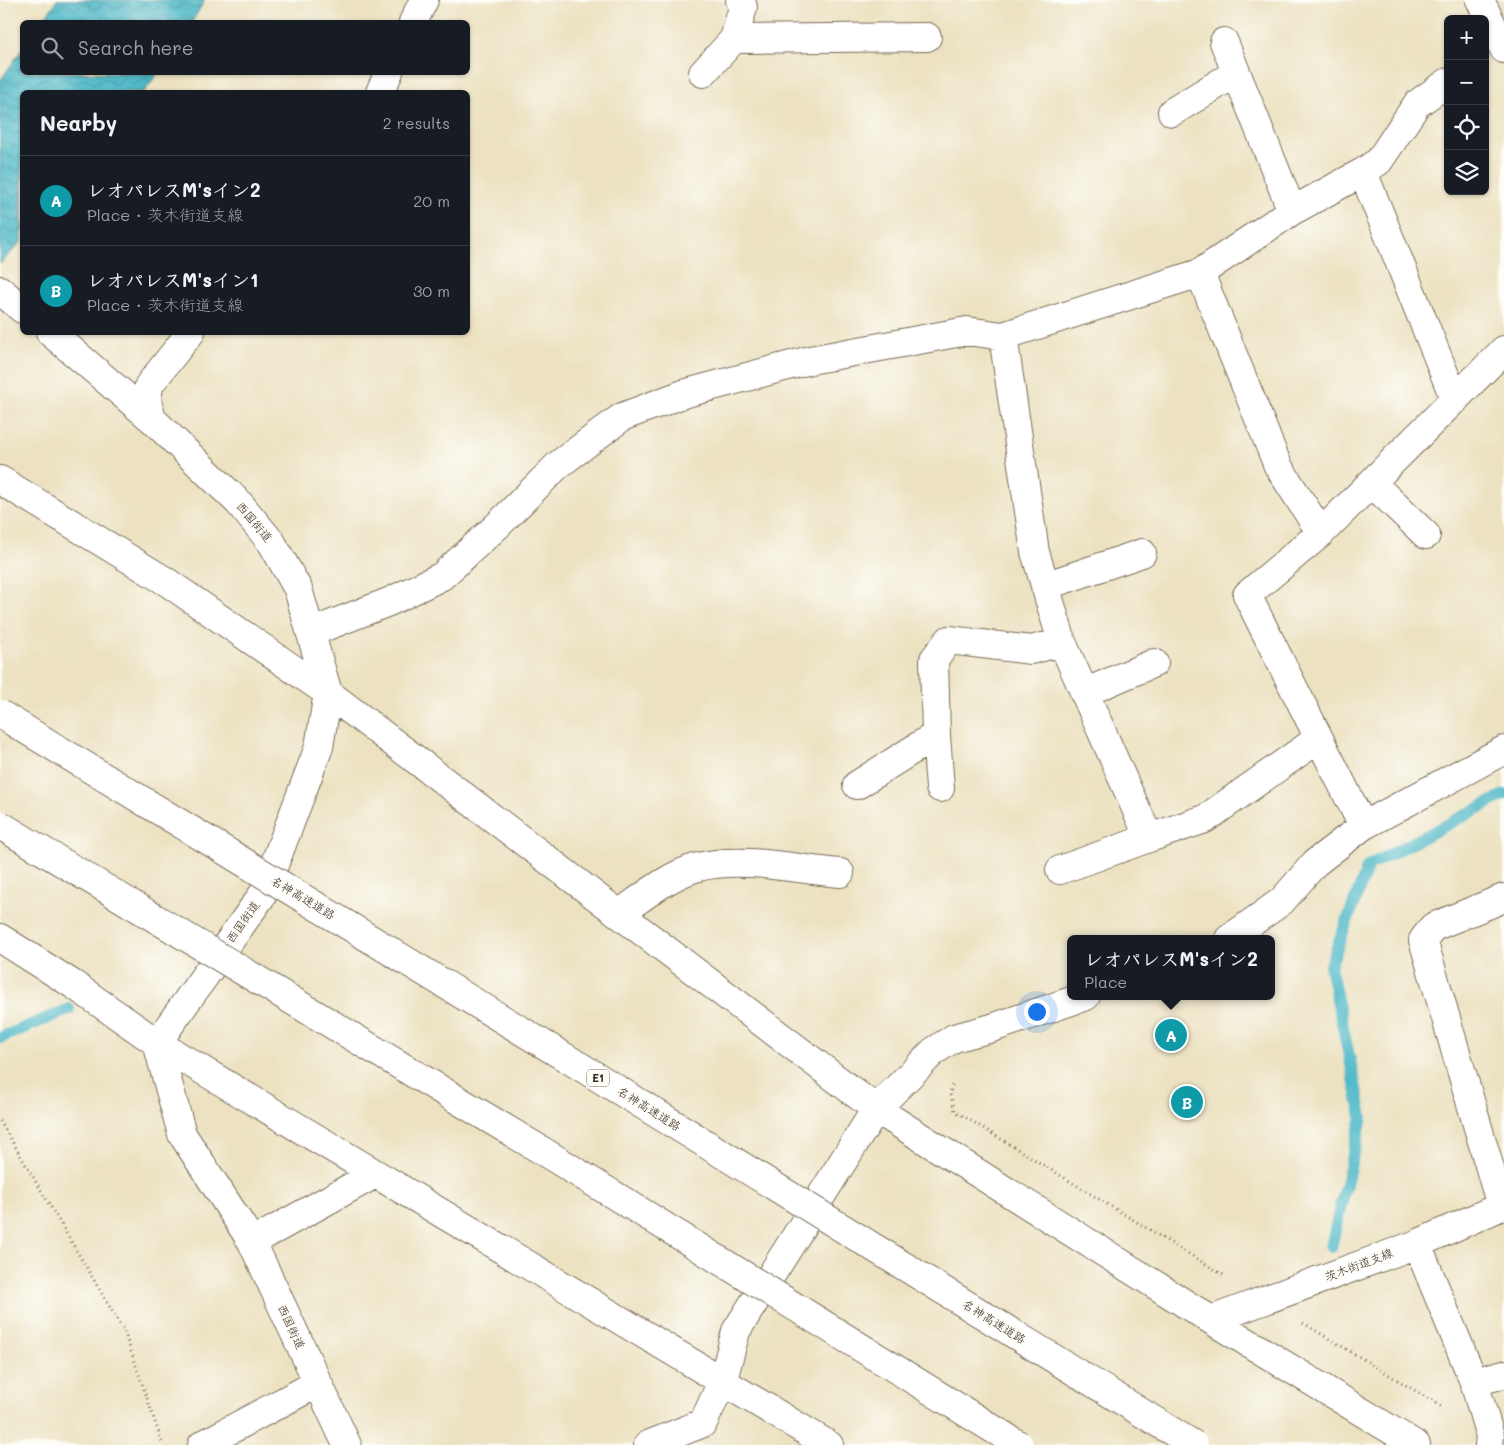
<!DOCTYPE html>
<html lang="en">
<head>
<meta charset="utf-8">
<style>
	:root { --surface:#171b24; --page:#20242c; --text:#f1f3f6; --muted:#9ea1a6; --line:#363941; --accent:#ea580c }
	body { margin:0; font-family:Mali,"Klee One",sans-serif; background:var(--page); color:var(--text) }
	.controls { position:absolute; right:15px; top:15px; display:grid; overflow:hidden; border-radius:8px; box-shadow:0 1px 4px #0004 }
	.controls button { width:45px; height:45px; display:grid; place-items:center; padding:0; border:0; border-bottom:1px solid var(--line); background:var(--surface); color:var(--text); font:25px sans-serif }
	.you { position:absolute; left:1036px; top:1011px; width:18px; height:18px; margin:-12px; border:4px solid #fff; border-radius:50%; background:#1a73e8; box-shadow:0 0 0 8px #1a73e833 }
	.badge { display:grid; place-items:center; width:32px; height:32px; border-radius:50%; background:var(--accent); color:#fff; font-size:16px; font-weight:700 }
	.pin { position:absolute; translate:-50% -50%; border:2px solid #fff; box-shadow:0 1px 5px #0006 }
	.popup { position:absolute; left:1067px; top:935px; width:208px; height:65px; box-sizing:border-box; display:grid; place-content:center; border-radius:8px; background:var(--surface); filter:drop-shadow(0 1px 4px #0005); font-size:16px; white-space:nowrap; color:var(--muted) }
	.popup b { font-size:19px; color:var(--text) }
	.popup::after { content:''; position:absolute; left:50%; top:100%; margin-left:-10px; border:10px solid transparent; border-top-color:var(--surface) }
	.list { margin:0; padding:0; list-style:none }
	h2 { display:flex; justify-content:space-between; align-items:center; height:65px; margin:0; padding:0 20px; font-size:21px }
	h2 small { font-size:16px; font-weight:400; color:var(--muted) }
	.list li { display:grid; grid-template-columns:32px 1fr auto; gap:15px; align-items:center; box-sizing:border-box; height:90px; padding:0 20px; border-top:1px solid var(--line) }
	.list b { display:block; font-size:19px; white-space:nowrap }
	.list p { margin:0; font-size:16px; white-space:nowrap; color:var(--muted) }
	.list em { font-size:16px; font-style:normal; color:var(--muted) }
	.icon { flex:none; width:28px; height:28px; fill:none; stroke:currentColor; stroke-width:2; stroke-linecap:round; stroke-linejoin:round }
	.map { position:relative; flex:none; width:1504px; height:1445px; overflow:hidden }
	.search { position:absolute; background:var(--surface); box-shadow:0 1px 4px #0004; left:20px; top:20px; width:450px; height:55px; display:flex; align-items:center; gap:12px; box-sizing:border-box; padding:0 18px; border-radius:8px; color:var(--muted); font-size:19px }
	.panel { position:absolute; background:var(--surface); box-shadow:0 1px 4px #0004; left:20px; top:90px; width:450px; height:245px; border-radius:8px }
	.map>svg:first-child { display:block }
	.water { fill:url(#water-waves); stroke:#437072 }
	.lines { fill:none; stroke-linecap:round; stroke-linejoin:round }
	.stream { stroke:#4bb7c7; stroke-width:12 }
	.minor-casing { stroke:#796a57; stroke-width:30 }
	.path { stroke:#796a57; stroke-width:3; stroke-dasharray:1 4; stroke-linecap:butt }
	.minor { stroke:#fff; stroke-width:28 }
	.highway-bridge-casing { stroke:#796a57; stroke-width:30; stroke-linecap:butt }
	.highway-bridge { stroke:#fff; stroke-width:28 }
	.labels { text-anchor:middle; stroke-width:4; stroke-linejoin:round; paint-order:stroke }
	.shield { fill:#fdfcf7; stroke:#75695f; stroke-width:1 }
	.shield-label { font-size:11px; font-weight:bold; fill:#3b2a1e }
	.street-label { font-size:12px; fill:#3b2a1e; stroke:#fdfcf7 }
</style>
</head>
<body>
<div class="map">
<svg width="1504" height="1445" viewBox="0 0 1504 1445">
	<defs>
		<pattern id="water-waves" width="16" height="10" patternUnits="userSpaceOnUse" patternTransform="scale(1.25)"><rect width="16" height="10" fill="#4bb7c7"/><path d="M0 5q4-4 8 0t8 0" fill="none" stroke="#4095a1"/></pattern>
	</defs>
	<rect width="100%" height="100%" fill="#fdfcf7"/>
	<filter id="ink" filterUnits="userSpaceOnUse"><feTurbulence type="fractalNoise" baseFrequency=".02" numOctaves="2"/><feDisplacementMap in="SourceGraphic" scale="10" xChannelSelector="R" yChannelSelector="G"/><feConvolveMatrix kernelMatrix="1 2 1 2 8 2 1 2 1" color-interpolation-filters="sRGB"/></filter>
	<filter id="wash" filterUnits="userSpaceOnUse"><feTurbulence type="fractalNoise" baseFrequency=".0096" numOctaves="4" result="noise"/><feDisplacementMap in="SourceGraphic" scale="20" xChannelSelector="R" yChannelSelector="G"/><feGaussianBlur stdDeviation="1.12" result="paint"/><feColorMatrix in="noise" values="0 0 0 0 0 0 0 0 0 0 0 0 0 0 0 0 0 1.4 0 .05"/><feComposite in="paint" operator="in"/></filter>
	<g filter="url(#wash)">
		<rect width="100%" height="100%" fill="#ece2c1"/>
		<!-- water -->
		<path class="water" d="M 57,0 L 205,0 L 192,22 L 42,22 Z
			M 22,49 L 22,72 L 158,73 L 144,92 L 22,92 L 22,241 L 0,264 L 0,81 Z"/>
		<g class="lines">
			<!-- stream -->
			<path class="stream" d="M 0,1038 L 69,1009
				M 1331,1247 L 1362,1117 L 1330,966 L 1368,866 L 1504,795"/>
		</g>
	</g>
	<g filter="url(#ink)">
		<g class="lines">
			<defs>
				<path id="minor" d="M 1480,0 L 1504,49
					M 413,22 L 424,0
					M 734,39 L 927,37
					M 1224,42 L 1292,211
					M 703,73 L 734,39 L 743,7 L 740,0
					M 380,92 L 389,72
					M 1172,112 L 1236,73
					M 1363,172 L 1455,400
					M 1200,273 L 1003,336 L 1035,552 L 1062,642 L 1149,838 L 1205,819 L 1318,739
					M 0,290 L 22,309
					M 50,332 L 152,419 L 239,503 L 272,543 L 298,589 L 328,693 L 319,747 L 263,894 L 157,1043
					M 152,419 L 147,401 L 149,385 L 191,332
					M 0,480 L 167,582 L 328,693 L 876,1109 L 1211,1320 L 1416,1445
					M 1372,483 L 1426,535
					M 1321,533 L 1504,350
					M 1045,586 L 1142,553
					M 312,632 L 391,601 L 442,576 L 497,526 L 558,465 L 622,417 L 683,394 L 810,360 L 967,331 L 1003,336
					M 1084,693 L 1154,663
					M 936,735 L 940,788
					M 857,785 L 936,735 L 934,659 L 949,640 L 1031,650 L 1062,642
					M 1363,826 L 1247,595 L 1321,533 L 1278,466 L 1200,273 L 1292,211 L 1363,172 L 1379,161 L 1417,104 L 1448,82
					M 1060,870 L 1149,838
					M 619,914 C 643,897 669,875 698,867 C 741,856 796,869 840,873
					M 0,938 L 74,985 L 157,1043 L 829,1445
					M 1229,939 L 1282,901 L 1315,863 L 1363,826 L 1504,750
					M 157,1043 L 182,1134 L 252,1242 L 347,1445
					M 1501,1206 L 1423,940 L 1433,927 L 1504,898
					M 252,1242 L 375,1174
					M 1417,1244 L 1474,1382 L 1490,1436 L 1489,1445
					M 1211,1320 L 1417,1244 L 1504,1205
					M 1474,1382 L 1504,1374
					M 202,1445 L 318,1383
					M 648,1445 L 703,1423 L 723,1380 L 736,1331 L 876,1109 L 934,1051 L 954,1038 L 992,1028 L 1086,996"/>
			</defs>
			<!-- minor casing -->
			<use href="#minor" class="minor-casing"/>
			<!-- path -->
			<path class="path" d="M 952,1085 L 950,1094 L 955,1111 L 1225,1276
				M 0,1121 L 124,1331 L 163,1445
				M 1303,1323 L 1444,1408"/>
			<!-- minor -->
			<use href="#minor" class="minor"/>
			<defs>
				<path id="highway-bridge" d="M 0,714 L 586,1070 L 1194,1445
					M 0,825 L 541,1150 L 1019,1445"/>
			</defs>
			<!-- highway-bridge casing -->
			<use href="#highway-bridge" class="highway-bridge-casing"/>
			<!-- highway-bridge -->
			<use href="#highway-bridge" class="highway-bridge"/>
		</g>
	</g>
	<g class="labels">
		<!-- shield labels -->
		<rect class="shield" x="587" y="1069.5" width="22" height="17" rx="4"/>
		<g class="shield-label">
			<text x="598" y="1082">E1</text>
		</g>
		<!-- street labels -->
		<g class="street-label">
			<text transform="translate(254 522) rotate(50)" y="4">西国街道</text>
			<text transform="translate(303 898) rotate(31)" y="4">名神高速道路</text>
			<text transform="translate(243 922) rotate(-55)" y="4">西国街道</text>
			<text transform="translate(649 1109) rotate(32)" y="4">名神高速道路</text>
			<text transform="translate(1359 1265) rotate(-21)" y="4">茨木街道支線</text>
			<text transform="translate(994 1322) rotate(32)" y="4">名神高速道路</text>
			<text transform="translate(291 1327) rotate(65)" y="4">西国街道</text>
		</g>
	</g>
</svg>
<div class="controls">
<button>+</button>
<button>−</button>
<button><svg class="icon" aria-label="locate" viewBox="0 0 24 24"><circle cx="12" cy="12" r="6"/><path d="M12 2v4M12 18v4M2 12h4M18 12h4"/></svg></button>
<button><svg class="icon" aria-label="layers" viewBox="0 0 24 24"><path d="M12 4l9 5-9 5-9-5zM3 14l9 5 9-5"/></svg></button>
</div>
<div class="you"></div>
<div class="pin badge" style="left:1171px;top:1035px;background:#0f9aa8">A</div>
<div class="popup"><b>レオパレスM'sイン2</b>Place</div>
<div class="pin badge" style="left:1187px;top:1102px;background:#0f9aa8">B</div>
<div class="search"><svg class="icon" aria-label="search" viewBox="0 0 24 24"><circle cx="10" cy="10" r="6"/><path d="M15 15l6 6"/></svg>Search here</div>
<section class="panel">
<h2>Nearby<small>2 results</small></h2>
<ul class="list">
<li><span class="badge" style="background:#0f9aa8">A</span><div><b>レオパレスM'sイン2</b><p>Place · 茨木街道支線</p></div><em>20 m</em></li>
<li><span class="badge" style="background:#0f9aa8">B</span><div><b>レオパレスM'sイン1</b><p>Place · 茨木街道支線</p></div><em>30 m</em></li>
</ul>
</section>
</div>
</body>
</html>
